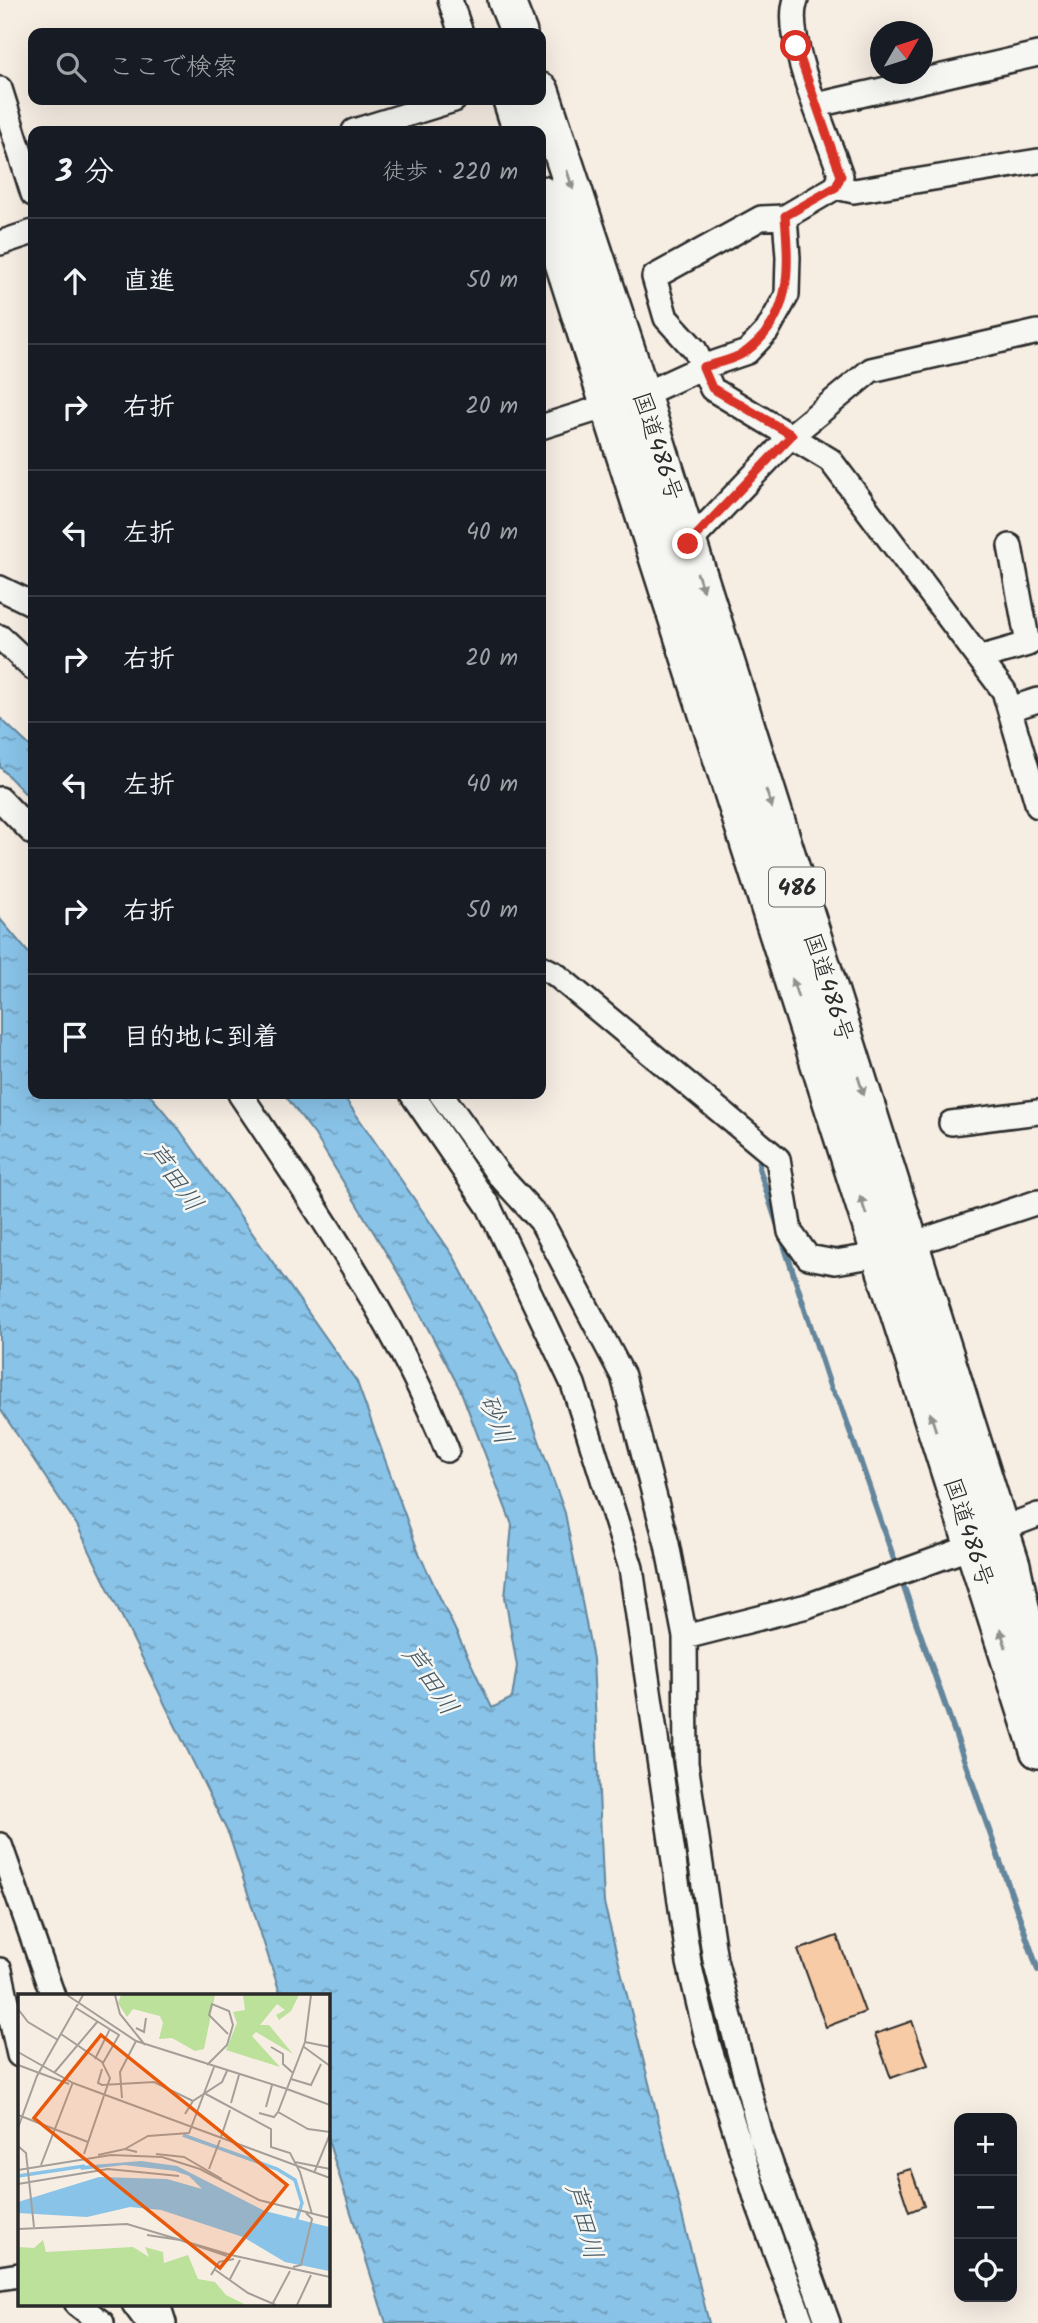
<!DOCTYPE html>
<html lang="ja">
<head>
<meta charset="utf-8">
<style>
	:root { --surface:#171b24; --page:#242831; --text:#f1f3f6; --muted:#9ea1a6; --line:#363941 }
	body { margin:0; font-family:Kalam,"Klee One",sans-serif; background:var(--page); color:var(--text) }
	.controls { position:absolute; right:21px; bottom:21px; display:grid; overflow:hidden; border-radius:14px; box-shadow:0 7px 28px #0002 }
	.controls button { width:63px; height:63px; display:grid; place-items:center; padding:0; border:0; border-bottom:2px solid var(--line); background:var(--surface); color:var(--text); font:35px sans-serif }
	.compass { position:absolute; left:870px; top:21px; width:63px; height:63px; border-radius:50%; background:var(--surface); box-shadow:0 7px 28px #0002; rotate:51deg }
	.stop { position:absolute; width:21px; height:21px; margin:-16px; border:5px solid #d93025; border-radius:50%; background:#fff }
	.stop.end { background:#d93025; border-color:#fff; box-shadow:0 2px 7px #0008 }
	.list { margin:0; padding:0; list-style:none }
	h2 { display:flex; justify-content:space-between; align-items:center; height:91px; margin:0; padding:0 28px; font-size:30px }
	h2 small { font-size:23px; font-weight:400; color:var(--muted) }
	.list li { display:grid; grid-template-columns:46px 1fr auto; gap:21px; align-items:center; box-sizing:border-box; height:126px; padding:0 28px; border-top:2px solid var(--line) }
	.list b { display:block; font-size:26px; white-space:nowrap }
	.list em { font-size:23px; font-style:normal; color:var(--muted) }
	.icon { flex:none; width:38px; height:38px; fill:none; stroke:currentColor; stroke-width:2; stroke-linecap:round; stroke-linejoin:round }
	.map { position:relative; flex:none; width:1038px; height:2323px; overflow:hidden }
	.search { position:absolute; background:var(--surface); box-shadow:0 7px 28px #0002; left:28px; top:28px; width:518px; height:77px; display:flex; align-items:center; gap:18px; box-sizing:border-box; padding:0 24px; border-radius:14px; color:var(--muted); font-size:26px }
	.panel { position:absolute; background:var(--surface); box-shadow:0 7px 28px #0002; left:28px; top:126px; width:518px; height:973px; border-radius:14px }
	.map>svg:first-child { display:block }
	.water { fill:url(#water-ripples); stroke:#63869c; stroke-width:2 }
	.lines { fill:none; stroke-linecap:round; stroke-linejoin:round }
	.stream { stroke:#63869c; stroke-width:6 }
	.building { fill:#f7cba6; stroke:#2b2b2b; stroke-width:2 }
	.minor-casing { stroke:#2b2b2b; stroke-width:28 }
	.highway-casing { stroke:#2b2b2b; stroke-width:40 }
	.minor { stroke:#f6f6f2; stroke-width:23 }
	.highway { stroke:#f6f6f2; stroke-width:35 }
	.oneway { fill:#90908e }
	.route { stroke:#d93025; stroke-width:9 }
	.labels { text-anchor:middle; stroke-width:5; stroke-linejoin:round; paint-order:stroke }
	.shield { fill:#f6f6f2; stroke:#686867; stroke-width:2 }
	.shield-label { font-size:23px; font-weight:bold; fill:#2b2b2b }
	.street-label { font-size:24px; fill:#2b2b2b; stroke:#f6f6f2 }
	.water-label { font-size:26px; font-style:italic; fill:#475964; stroke:#f6f6f2 }
	.inset-river { fill:none; stroke:#89c3e8; stroke-width:3.5 }
	.inset-road { fill:none; stroke:#a59f99; stroke-width:2 }
	.view { fill:#e8590c; fill-opacity:0.15; stroke:#e8590c; stroke-width:3.5 }
	.inset-edge { fill:none; stroke:#2b2b2b; stroke-width:3.5 }
</style>
</head>
<body>
<div class="map">
<svg width="1038" height="2323" viewBox="0 0 1038 2323">
	<defs>
		<pattern id="water-ripples" width="26" height="14" patternUnits="userSpaceOnUse" patternTransform="scale(1.75)"><rect width="26" height="14" fill="#89c3e8"/><path d="M2 4q2-2 4 0t4 0M15 11q2-2 4 0t4 0" fill="none" stroke="#709fbc"/></pattern>
	</defs>
	<rect width="100%" height="100%" fill="#f6ede3"/>
	<filter id="ink" filterUnits="userSpaceOnUse"><feTurbulence type="fractalNoise" baseFrequency=".0143" numOctaves="2"/><feDisplacementMap in="SourceGraphic" scale="14" xChannelSelector="R" yChannelSelector="G"/><feConvolveMatrix kernelMatrix="1 2 1 2 8 2 1 2 1" color-interpolation-filters="sRGB"/></filter>
	<g filter="url(#ink)">
		<!-- water -->
		<path class="water" d="M 0,718 L 33,749 L 33,802 L 0,767 Z
			M 0,919 L 33,958 L 33,1094 L 149,1094 L 179,1129 L 357,1382 L 418,1551 L 492,1708 L 512,1698 L 517,1666 L 505,1597 L 512,1525 L 460,1389 L 400,1276 L 315,1135 L 284,1094 L 342,1094 L 454,1257 L 516,1376 L 565,1513 L 593,1659 L 604,1903 L 709,2323 L 386,2323 L 327,2137 L 327,1996 L 281,1996 L 229,1835 L 77,1525 L 0,1409 Z"/>
		<g class="lines">
			<!-- stream -->
			<path class="stream" d="M 760,1160 L 759,1168 L 831,1389 L 841,1405 L 897,1568
				M 901,1579 L 1038,1970"/>
		</g>
		<!-- building -->
		<path class="building" d="M 837,1936 L 865,2012 L 826,2027 L 798,1950 Z
			M 912,2021 L 928,2065 L 891,2078 L 875,2034 Z
			M 911,2169 L 924,2206 L 909,2212 L 896,2173 Z"/>
		<g class="lines">
			<defs>
				<path id="minor" d="M 450,0 L 461,33
					M 0,89 L 33,194
					M 817,105 L 1038,54
					M 354,131 L 454,100
					M 836,187 L 854,191 L 1038,161
					M 785,217 L 761,218 L 654,277 L 666,318 L 695,350 L 712,389 L 830,460 L 1004,691 L 1038,806
					M 0,243 L 33,232
					M 541,427 L 642,395 L 703,367 L 747,352 L 767,331 L 787,295 L 788,257 L 785,217 L 836,187 L 841,176 C 828,136 782,37 796,0
					M 688,544 L 792,435 L 871,370 L 1038,332
					M 0,588 L 33,604
					M 0,637 L 33,668
					M 979,658 L 1028,644 L 1010,546
					M 1010,709 L 1038,700
					M 0,799 L 33,833
					M 541,967 L 555,974 L 778,1159 L 790,1232 L 808,1257 L 835,1262 L 879,1255 L 1038,1202
					M 240,1094 C 316,1208 396,1322 447,1450
					M 412,1094 L 489,1207 L 573,1384 L 631,1568 L 689,1963 L 708,2043 L 758,2204 L 802,2323
					M 441,1094 L 498,1174 L 541,1221 L 623,1376 L 667,1544 L 685,1637 L 686,1763 L 715,1960 L 761,2136 L 828,2323
					M 951,1123 L 1038,1112
					M 1001,1529 L 1038,1515
					M 685,1637 L 807,1606 L 974,1546
					M 0,1845 L 53,1996
					M 0,1970 L 19,2055
					M 0,2278 L 19,2275
					M 77,2304 L 102,2323
					M 134,2304 L 148,2323
					M 158,2304 L 164,2323"/>
				<path id="highway" d="M 506,0 L 519,33
					M 541,91 L 642,395 L 1012,1565 L 1038,1687
					M 511,100 L 521,131
					M 541,194 L 1038,1750"/>
			</defs>
			<!-- minor casing -->
			<use href="#minor" class="minor-casing"/>
			<!-- highway casing -->
			<use href="#highway" class="highway-casing"/>
			<!-- minor -->
			<use href="#minor" class="minor"/>
			<!-- highway -->
			<use href="#highway" class="highway"/>
		</g>
		<!-- one-way arrows -->
		<defs><path id="oneway-solid" d="M-6-.8H1V-3.2L6.5 0L1 3.2V.8H-6Z" transform="scale(1.75)"/></defs>
		<g class="oneway">
			<use href="#oneway-solid" transform="translate(570 180) rotate(72)"/>
			<use href="#oneway-solid" transform="translate(700 582) rotate(72)"/>
			<use href="#oneway-solid" transform="translate(769 799) rotate(72)"/>
			<use href="#oneway-solid" transform="translate(795 988) rotate(-108)"/>
			<use href="#oneway-solid" transform="translate(861 1086) rotate(72)"/>
			<use href="#oneway-solid" transform="translate(863 1205) rotate(-108)"/>
			<use href="#oneway-solid" transform="translate(933 1422) rotate(-108)"/>
			<use href="#oneway-solid" transform="translate(1003 1638) rotate(-107)"/>
		</g>
	</g>
	<g class="lines" filter="url(#ink)">
		<!-- route -->
		<path class="route" d="M 688,544 L 792,435 L 712,388 L 703,367 C 717,363 737,359 748,350 C 793,315 789,267 785,216 L 836,187 L 841,176 L 796,46"/>
	</g>
	<g class="labels">
		<!-- shield labels -->
		<rect class="shield" x="769" y="867.5" width="56" height="39" rx="5"/>
		<g class="shield-label">
			<text x="797" y="895">486</text>
		</g>
		<!-- street labels -->
		<g class="street-label">
			<text transform="translate(658 446) rotate(72)" y="8">国道486号</text>
			<text transform="translate(829 987) rotate(72)" y="8">国道486号</text>
			<text transform="translate(969 1532) rotate(72)" y="8">国道486号</text>
		</g>
		<!-- water labels -->
		<g class="water-label">
			<text transform="translate(175 1177) rotate(54)" y="9">芦田川</text>
			<text transform="translate(497 1419) rotate(69)" y="9">砂川</text>
			<text transform="translate(431 1680) rotate(56)" y="9">芦田川</text>
			<text transform="translate(585 2221) rotate(75)" y="9">芦田川</text>
		</g>
	</g>
	<!-- overview -->
	<g transform="translate(18 1994)">
		<rect width="312" height="312" fill="#f6ede3"/>
		<path d="M 103,1 L 197,1 L 186,55 L 177,57 L 154,44 L 141,45 L 145,29 L 142,22 L 115,15 L 109,23 L 100,9 ZM 225,1 L 281,1 L 273,17 L 261,26 L 258,21 L 267,16 L 259,10 L 242,31 L 251,31 L 275,60 L 238,38 L 234,42 L 262,73 L 208,56 L 219,29 L 215,18 L 227,16 ZM 25,246 L 28,258 L 115,253 L 131,263 L 127,253 L 145,258 L 146,269 L 170,261 L 180,285 L 197,288 L 208,301 L 228,311 L 0,311 L 0,253 L 16,254 Z" fill="#bce19b"/>
		<path d="M 123,167 L 159,172 L 247,217 L 311,233 L 311,277 L 267,268 L 225,243 L 143,216 L 112,213 L 69,223 L 0,219 L 0,208 L 81,183 L 149,185 L 184,195 L 171,182 L 157,177 L 106,171 L 63,176 L 62,172 Z" fill="#89c3e8"/>
		<path class="inset-river" d="M 165,141 L 259,175 L 277,186 L 284,209 L 278,228M 0,182 L 67,172"/>
		<path class="inset-road" d="M 49,1 L 118,47 L 269,95M 97,1 L 102,20 L 127,51M 58,14 L 101,41 L 85,69M 0,15 L 10,28 L 40,46M 118,34 L 126,38 L 128,24M 43,40 L 84,68 L 92,84 L 66,160M 287,48 L 312,53M 253,53 L 265,60 L 265,70 L 275,79M 286,53 L 312,72M 0,58 L 55,89 L 312,184M 77,65 L 92,35M 0,71 L 51,90M 189,71 L 209,51 L 215,31 L 211,17 L 194,10 L 191,21 L 210,40M 84,75 L 80,89 L 84,91 L 136,88 L 175,107M 36,79 L 80,27M 273,85 L 293,91 L 303,70M 269,95 L 312,111M 186,99 L 253,135 L 253,153 L 272,159 L 282,178 L 294,220M 104,104 L 102,78 L 118,47M 213,109 L 221,81M 248,113 L 254,91M 260,118 L 287,48 L 293,1M 241,119 L 256,123 L 260,118 L 290,135 L 312,138M 167,120 L 175,107 L 204,88 L 209,77M 0,121 L 70,148M 0,134 L 19,82 L 65,1M 203,143 L 212,116M 0,152 L 8,159 L 16,233M 107,155 L 130,142 L 171,139 L 196,73M 138,160 L 166,163 L 204,185M 80,161 L 107,155 L 119,158M 277,168 L 312,175M 23,171 L 55,88M 191,175 L 202,146M 0,176 L 93,161 L 144,163 L 182,175 L 241,206 L 312,224M 296,179 L 312,140M 0,190 L 90,175 L 161,182M 0,235 L 109,230 L 213,261 L 312,283M 129,241 L 162,246 L 209,262M 275,273 L 283,271 L 294,225 L 288,219M 196,275 L 230,299 L 258,311M 193,281 L 201,268 L 216,265M 212,285 L 222,266M 255,309 L 272,277M 279,311 L 293,281"/>
		<path class="view" d="M 83,41 L 269,191 L 202,274 L 16,124 Z"/>
		<rect width="312" height="312" class="inset-edge"/>
	</g>
</svg>
<div class="controls">
<button>+</button>
<button>−</button>
<button><svg class="icon" aria-label="locate" viewBox="0 0 24 24"><circle cx="12" cy="12" r="6"/><path d="M12 2v4M12 18v4M2 12h4M18 12h4"/></svg></button>
</div>
<svg class="compass" viewBox="-18 -18 36 36"><path d="M0-13l5 13h-10z" fill="#e53935"/><path d="M0 13l5-13h-10z" fill="#9ea1a6"/></svg>
<div class="stop" style="left:796px;top:46px"></div>
<div class="stop end" style="left:688px;top:544px"></div>
<div class="search"><svg class="icon" aria-label="search" viewBox="0 0 24 24"><circle cx="10" cy="10" r="6"/><path d="M15 15l6 6"/></svg>ここで検索</div>
<section class="panel">
<h2>3 分<small>徒歩 · 220 m</small></h2>
<ul class="list">
<li><svg class="icon" aria-label="ahead" viewBox="0 0 24 24"><path d="M12 20V5M6 11l6-6 6 6"/></svg><div><b>直進</b></div><em>50 m</em></li>
<li><svg class="icon" aria-label="right" viewBox="0 0 24 24"><path d="M7 20v-9h11M14 6l5 5-5 5"/></svg><div><b>右折</b></div><em>20 m</em></li>
<li><svg class="icon" aria-label="left" viewBox="0 0 24 24"><path d="M17 20v-9H6M10 6l-5 5 5 5"/></svg><div><b>左折</b></div><em>40 m</em></li>
<li><svg class="icon" aria-label="right" viewBox="0 0 24 24"><path d="M7 20v-9h11M14 6l5 5-5 5"/></svg><div><b>右折</b></div><em>20 m</em></li>
<li><svg class="icon" aria-label="left" viewBox="0 0 24 24"><path d="M17 20v-9H6M10 6l-5 5 5 5"/></svg><div><b>左折</b></div><em>40 m</em></li>
<li><svg class="icon" aria-label="right" viewBox="0 0 24 24"><path d="M7 20v-9h11M14 6l5 5-5 5"/></svg><div><b>右折</b></div><em>50 m</em></li>
<li><svg class="icon" aria-label="arrive" viewBox="0 0 24 24"><path d="M6 21V4h12l-3 4 3 4H6"/></svg><div><b>目的地に到着</b></div></li>
</ul>
</section>
</div>
</body>
</html>
